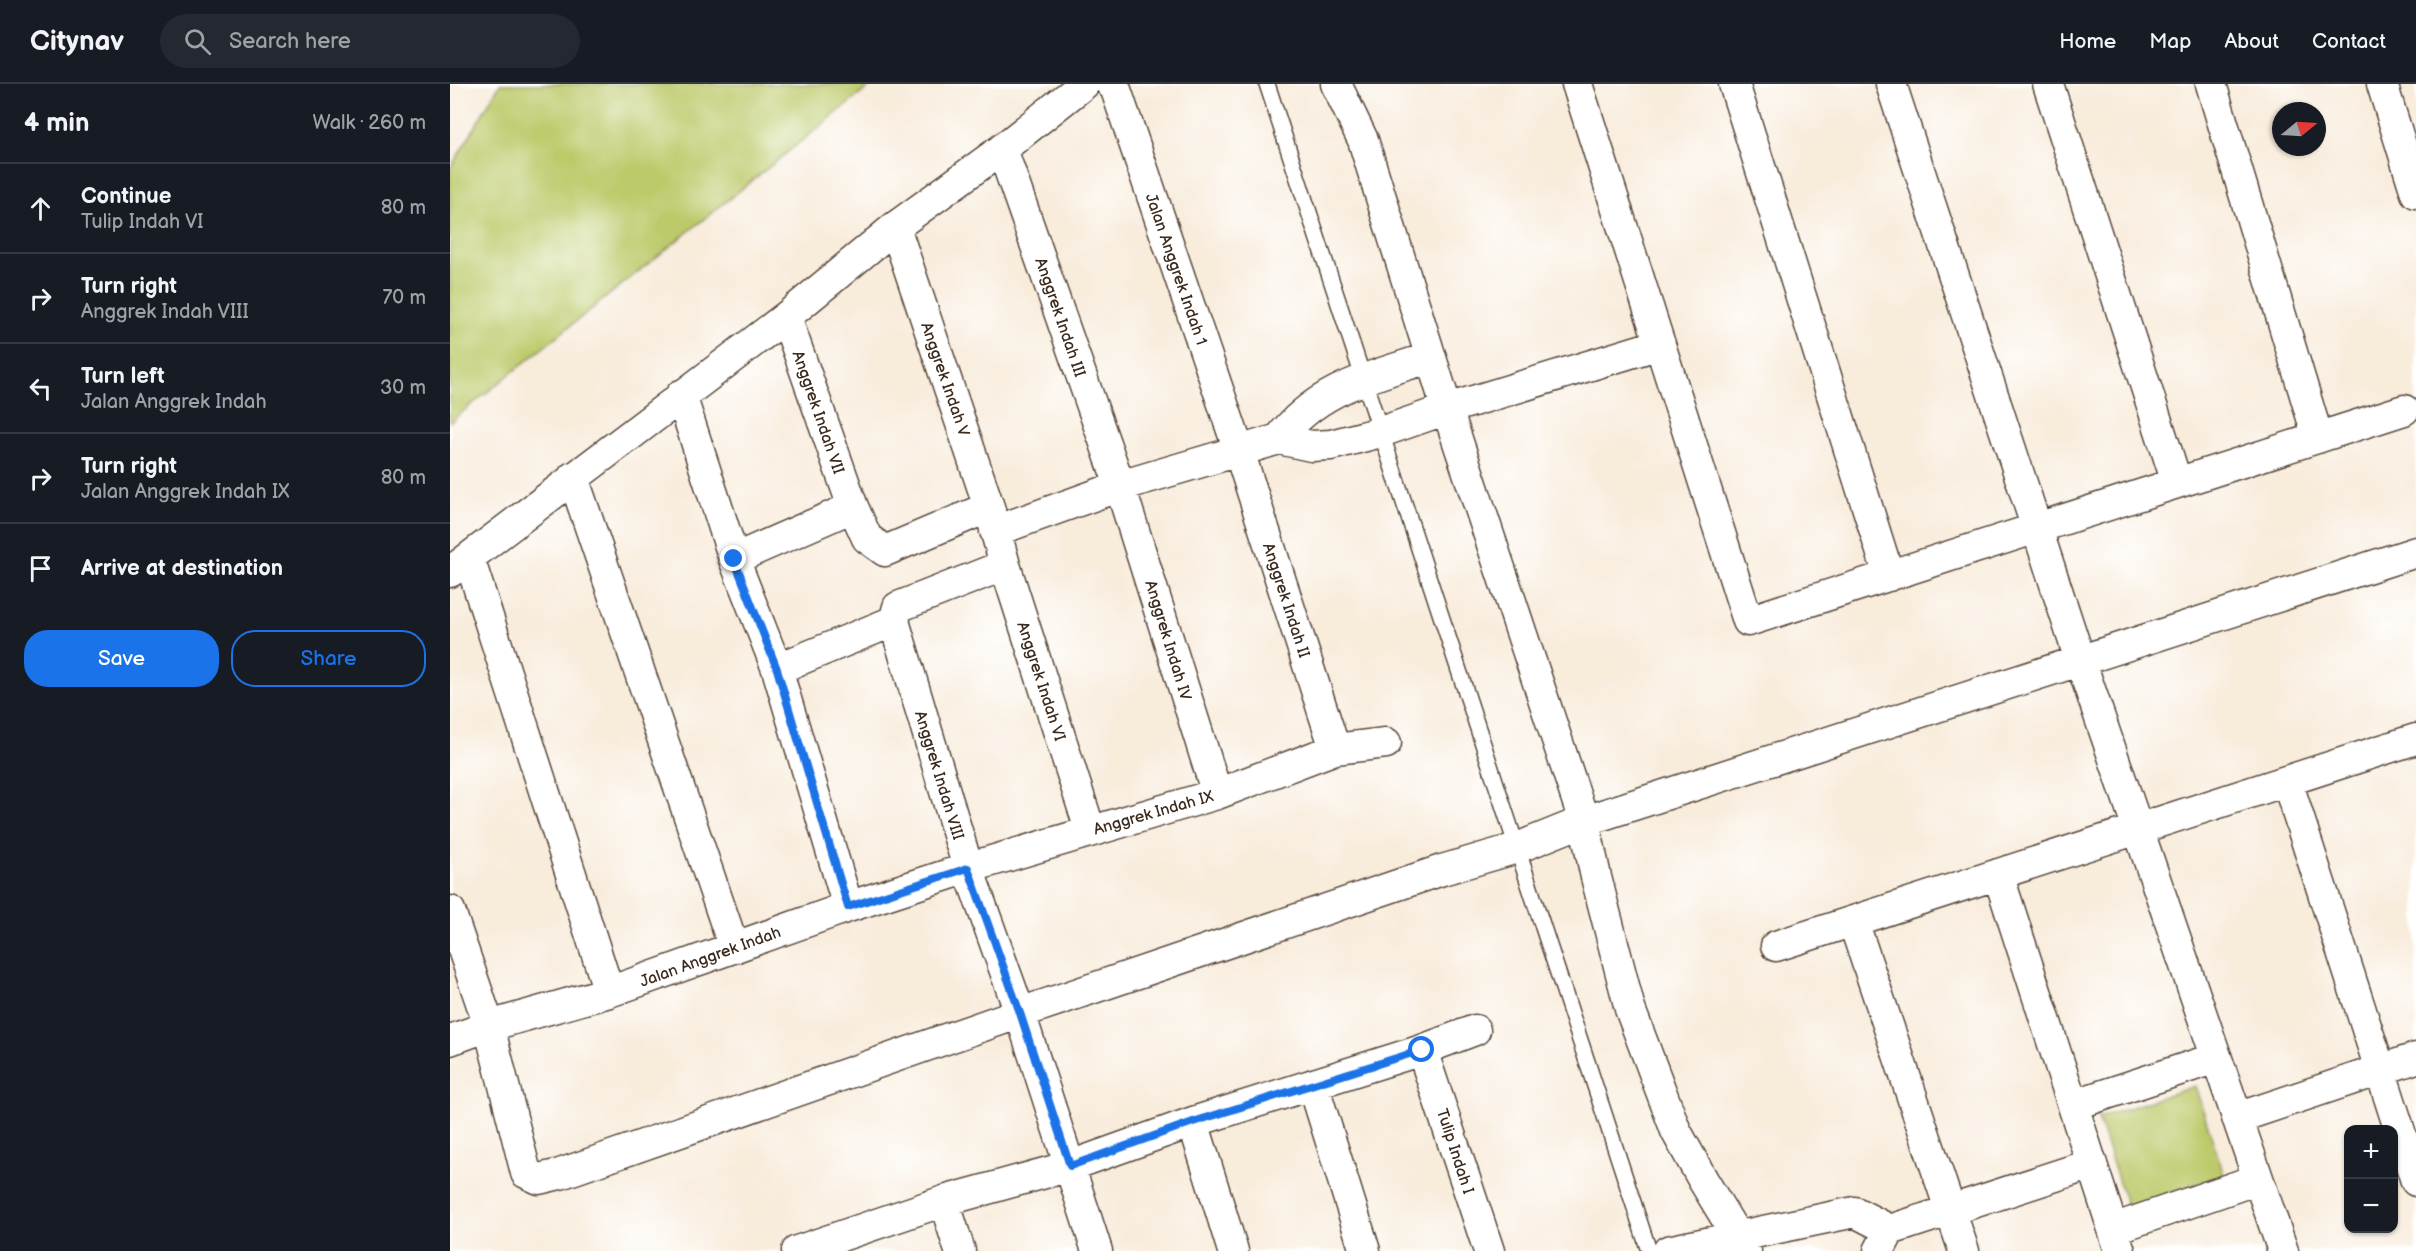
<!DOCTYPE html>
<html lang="en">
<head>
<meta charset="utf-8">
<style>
	:root { --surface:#171b24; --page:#242831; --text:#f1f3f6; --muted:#9ea1a6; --line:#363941; --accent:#1a73e8 }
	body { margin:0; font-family:"Balsamiq Sans",sans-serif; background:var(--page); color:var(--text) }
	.controls { position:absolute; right:18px; bottom:18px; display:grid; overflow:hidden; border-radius:12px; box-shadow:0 2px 4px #0004 }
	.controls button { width:54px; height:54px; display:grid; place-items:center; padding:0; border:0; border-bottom:2px solid var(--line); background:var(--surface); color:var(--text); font:30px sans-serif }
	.compass { position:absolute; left:1822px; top:18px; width:54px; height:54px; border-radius:50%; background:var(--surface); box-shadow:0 2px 4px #0004; rotate:72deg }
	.stop { position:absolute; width:18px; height:18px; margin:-14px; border:4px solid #1a73e8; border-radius:50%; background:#fff }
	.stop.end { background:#1a73e8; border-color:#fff; box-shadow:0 2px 6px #0008 }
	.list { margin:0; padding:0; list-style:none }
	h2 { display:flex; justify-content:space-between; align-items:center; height:78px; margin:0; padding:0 24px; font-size:26px }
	h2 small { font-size:20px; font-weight:400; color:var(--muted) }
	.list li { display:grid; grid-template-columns:39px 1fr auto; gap:18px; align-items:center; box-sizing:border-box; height:90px; padding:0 24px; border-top:2px solid var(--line) }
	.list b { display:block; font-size:22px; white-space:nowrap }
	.list p { margin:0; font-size:20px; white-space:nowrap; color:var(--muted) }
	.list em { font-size:20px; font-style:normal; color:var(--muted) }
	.actions { display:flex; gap:12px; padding:18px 24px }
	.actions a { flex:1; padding:14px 0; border:2px solid var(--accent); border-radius:24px; text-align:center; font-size:21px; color:var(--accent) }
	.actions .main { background:var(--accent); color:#fff }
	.icon { flex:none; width:33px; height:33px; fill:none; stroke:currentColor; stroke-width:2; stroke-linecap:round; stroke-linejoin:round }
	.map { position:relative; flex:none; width:1966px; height:1167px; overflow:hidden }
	header { display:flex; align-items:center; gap:36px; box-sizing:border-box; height:84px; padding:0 30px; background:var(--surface); border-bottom:2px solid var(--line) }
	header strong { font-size:28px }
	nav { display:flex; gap:33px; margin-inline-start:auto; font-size:21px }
	.search { width:420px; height:54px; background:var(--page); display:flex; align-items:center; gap:15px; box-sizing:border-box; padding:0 21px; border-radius:33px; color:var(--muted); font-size:22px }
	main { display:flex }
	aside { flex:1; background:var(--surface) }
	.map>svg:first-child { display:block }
	.green { fill:#bdca6b; stroke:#7c7a44; stroke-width:1.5 }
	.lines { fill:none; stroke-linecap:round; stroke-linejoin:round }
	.lane-casing { stroke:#57473a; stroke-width:18 }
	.street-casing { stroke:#57473a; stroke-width:33 }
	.lane { stroke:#fff; stroke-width:15 }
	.street { stroke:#fff; stroke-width:30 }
	.route { stroke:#1a73e8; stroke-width:8 }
	.labels { text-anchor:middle; stroke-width:4.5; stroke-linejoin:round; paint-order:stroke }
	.street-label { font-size:16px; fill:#3b2a1e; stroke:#fff }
</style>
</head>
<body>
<header>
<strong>Citynav</strong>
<div class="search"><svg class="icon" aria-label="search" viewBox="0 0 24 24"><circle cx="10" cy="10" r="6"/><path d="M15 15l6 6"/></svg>Search here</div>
<nav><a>Home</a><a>Map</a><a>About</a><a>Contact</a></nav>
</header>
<main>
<aside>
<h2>4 min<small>Walk · 260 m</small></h2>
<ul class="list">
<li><svg class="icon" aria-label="ahead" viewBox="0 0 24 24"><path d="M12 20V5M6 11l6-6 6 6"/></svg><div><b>Continue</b><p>Tulip Indah VI</p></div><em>80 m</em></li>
<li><svg class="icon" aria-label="right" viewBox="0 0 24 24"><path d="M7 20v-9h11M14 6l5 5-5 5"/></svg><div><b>Turn right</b><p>Anggrek Indah VIII</p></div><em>70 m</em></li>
<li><svg class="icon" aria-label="left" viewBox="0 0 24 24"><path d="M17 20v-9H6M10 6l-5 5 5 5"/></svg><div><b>Turn left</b><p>Jalan Anggrek Indah</p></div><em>30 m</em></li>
<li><svg class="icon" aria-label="right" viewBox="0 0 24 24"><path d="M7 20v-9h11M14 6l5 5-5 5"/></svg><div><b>Turn right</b><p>Jalan Anggrek Indah IX</p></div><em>80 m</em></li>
<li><svg class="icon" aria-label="arrive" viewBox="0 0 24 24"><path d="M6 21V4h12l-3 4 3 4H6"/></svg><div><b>Arrive at destination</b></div></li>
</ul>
<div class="actions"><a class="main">Save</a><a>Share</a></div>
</aside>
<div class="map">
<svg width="1966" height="1167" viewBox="0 0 1966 1167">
	<rect width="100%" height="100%" fill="#fff"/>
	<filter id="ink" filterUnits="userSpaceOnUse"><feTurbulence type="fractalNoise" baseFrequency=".0167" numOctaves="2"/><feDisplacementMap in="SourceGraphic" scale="12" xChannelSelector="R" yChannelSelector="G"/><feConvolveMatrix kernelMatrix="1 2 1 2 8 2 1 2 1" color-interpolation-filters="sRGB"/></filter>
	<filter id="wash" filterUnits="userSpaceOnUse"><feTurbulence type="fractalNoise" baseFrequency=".008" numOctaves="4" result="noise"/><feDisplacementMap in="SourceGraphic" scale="24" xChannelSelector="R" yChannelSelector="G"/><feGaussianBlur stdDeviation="1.35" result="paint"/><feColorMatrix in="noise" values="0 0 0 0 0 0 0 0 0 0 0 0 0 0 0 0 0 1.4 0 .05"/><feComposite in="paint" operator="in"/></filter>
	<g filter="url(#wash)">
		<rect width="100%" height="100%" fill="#f8ecdb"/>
		<!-- green -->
		<path class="green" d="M 50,0 L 423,0 L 0,338 L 0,85 Z
			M 1745,1002 L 1774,1091 L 1677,1123 L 1648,1034 Z"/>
	</g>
	<g filter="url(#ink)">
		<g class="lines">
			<defs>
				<path id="lane" d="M 817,0 L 1199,1167"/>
				<path id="street" d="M 661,0 L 665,3 L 789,367 L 885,665
					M 886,0 L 913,56 L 997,325 L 1134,737 L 1146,793 L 1180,925 L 1226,1047 L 1253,1096 L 1296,1167
					M 1127,0 L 1298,537 L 1954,326
					M 1284,0 L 1439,492
					M 1441,0 L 1630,576 L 1833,1167
					M 1598,0 L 1727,399
					M 1761,0 L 1868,354
					M 1932,0 L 1966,109
					M 552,65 L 670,402 L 767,710
					M 445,143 L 539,423 L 555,481 L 640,746
					M 336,233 L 403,423
					M 231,311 L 284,475 L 327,585 L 398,823
					M 829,355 C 868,303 922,293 981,273
					M 123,393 L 284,864
					M 545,447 L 670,402 L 829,355 L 861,362 L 881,361 L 931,348 L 997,325 L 1210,260
					M 19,474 L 159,908
					M 284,475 L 403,423 L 417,454 L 435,467 L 539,423
					M 0,488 L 336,233 L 445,143 L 552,65 L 634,0
					M 444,537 L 518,784 L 570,929 L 647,1167
					M 327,585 L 444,537 L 448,523 L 555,481
					M 1837,697 L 1966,1097
					M 1548,790 L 1670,1167
					M 0,827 L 39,942 L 76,1089 L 89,1095 L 110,1090 L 570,929 L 992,786 L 1067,764 L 1134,737 L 1966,468
					M 1403,837 L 1514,1167
					M 1326,862 L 1966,655
					M 0,956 L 39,942 L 159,908 L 398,823 L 518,784 L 767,710 L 885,665 L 936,659
					M 972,966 L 1039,1167
					M 863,1000 L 915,1167
					M 1623,1021 L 1766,974
					M 1787,1034 L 1966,974
					M 743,1038 L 783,1167
					M 494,1117 L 510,1167
					M 1663,1145 L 1808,1095
					M 347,1167 L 494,1117 L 620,1082 L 743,1038 L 972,966 L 1025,946
					M 1218,1167 L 1405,1128 L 1440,1146
					M 1429,1167 L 1440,1146 L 1642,1080"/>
			</defs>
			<!-- lane casing -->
			<use href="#lane" class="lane-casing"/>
			<!-- street casing -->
			<use href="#street" class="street-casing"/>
			<!-- lane -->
			<use href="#lane" class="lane"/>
			<!-- street -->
			<use href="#street" class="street"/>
		</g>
	</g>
	<g class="lines" filter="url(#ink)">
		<!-- route -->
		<path class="route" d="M 284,475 L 327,585 L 398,823 L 518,784 L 570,929 L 620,1082 L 743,1038 L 972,966"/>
	</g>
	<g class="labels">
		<!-- street labels -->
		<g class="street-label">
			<text transform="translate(727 185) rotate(71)" y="6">Jalan Anggrek Indah 1</text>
			<text transform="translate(611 233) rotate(71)" y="6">Anggrek Indah III</text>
			<text transform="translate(496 295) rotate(71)" y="6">Anggrek Indah V</text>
			<text transform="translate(369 328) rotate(71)" y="6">Anggrek Indah VII</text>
			<text transform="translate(837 516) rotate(72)" y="6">Anggrek Indah II</text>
			<text transform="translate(719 556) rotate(73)" y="6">Anggrek Indah IV</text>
			<text transform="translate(592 597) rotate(72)" y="6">Anggrek Indah VI</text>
			<text transform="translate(490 691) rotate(73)" y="6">Anggrek Indah VIII</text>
			<text transform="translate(703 728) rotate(-16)" y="6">Anggrek Indah IX</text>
			<text transform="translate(260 872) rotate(-20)" y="6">Jalan Anggrek Indah</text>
			<text transform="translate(1006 1067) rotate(72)" y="6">Tulip Indah I</text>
		</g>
	</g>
</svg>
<div class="controls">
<button>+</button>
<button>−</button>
</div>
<svg class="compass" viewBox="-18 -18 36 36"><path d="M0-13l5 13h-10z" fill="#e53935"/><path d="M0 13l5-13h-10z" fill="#9ea1a6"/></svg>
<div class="stop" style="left:972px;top:966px"></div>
<div class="stop end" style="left:284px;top:475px"></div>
</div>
</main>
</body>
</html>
